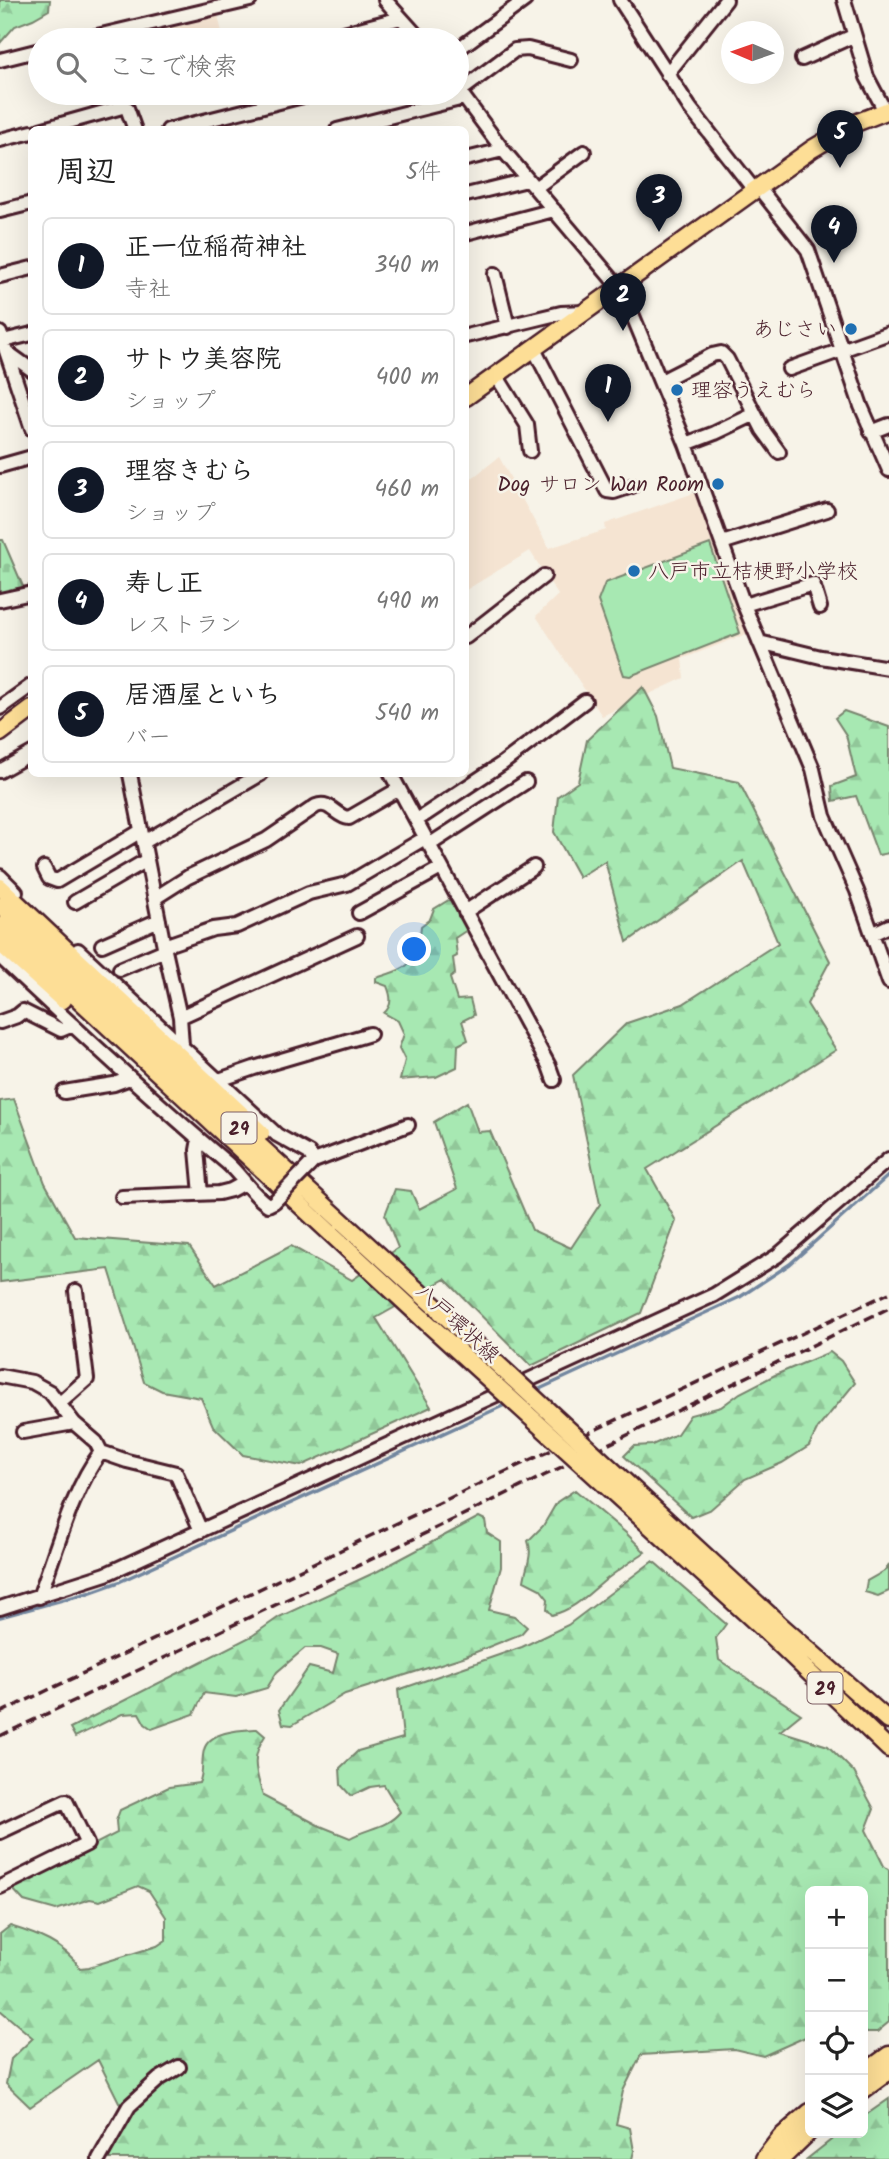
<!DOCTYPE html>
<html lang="ja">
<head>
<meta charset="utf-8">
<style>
	:root { --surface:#fff; --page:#f6f6f6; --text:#222; --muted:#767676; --line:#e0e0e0; --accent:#111827 }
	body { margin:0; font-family:Kalam,"Klee One",sans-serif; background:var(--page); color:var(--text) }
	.controls { position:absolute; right:21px; bottom:21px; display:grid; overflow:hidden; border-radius:10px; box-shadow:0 7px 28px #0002 }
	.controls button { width:63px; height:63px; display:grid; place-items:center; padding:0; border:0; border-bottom:2px solid var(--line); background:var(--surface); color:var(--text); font:35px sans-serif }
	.compass { position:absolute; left:721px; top:21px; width:63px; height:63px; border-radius:50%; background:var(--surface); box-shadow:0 7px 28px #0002; rotate:272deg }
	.you { position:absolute; left:415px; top:950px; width:24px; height:24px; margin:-18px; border:5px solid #fff; border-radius:50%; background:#1a73e8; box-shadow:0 0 0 10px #1a73e833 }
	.badge { display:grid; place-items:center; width:46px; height:46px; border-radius:50%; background:var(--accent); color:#fff; font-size:23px; font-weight:700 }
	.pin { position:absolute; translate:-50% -58px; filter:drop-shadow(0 2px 4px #0008) }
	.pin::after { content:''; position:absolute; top:37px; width:24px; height:21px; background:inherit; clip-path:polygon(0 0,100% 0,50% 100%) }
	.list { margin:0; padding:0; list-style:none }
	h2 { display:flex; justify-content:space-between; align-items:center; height:91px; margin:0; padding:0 28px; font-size:30px }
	h2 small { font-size:23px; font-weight:400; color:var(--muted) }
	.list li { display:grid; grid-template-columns:46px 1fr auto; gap:21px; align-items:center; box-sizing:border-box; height:98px; margin:0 14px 14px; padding:0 14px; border:2px solid var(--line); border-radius:10px }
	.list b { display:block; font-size:26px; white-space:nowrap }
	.list p { margin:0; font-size:23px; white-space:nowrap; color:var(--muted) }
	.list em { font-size:23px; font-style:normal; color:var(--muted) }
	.icon { flex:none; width:38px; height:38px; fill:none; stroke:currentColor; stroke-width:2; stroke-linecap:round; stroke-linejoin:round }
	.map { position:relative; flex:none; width:889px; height:2159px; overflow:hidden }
	.search { position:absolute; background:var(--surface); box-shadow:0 7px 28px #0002; left:28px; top:28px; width:441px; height:77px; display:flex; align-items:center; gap:18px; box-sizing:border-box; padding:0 24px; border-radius:38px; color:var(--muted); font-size:26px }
	.panel { position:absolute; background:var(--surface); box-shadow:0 7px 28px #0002; left:28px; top:126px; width:441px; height:651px; border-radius:10px }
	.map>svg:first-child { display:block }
	.built { fill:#f5e4d2 }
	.forest { fill:url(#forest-firs); stroke:#78846e; stroke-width:2 }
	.cemetery { fill:url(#cemetery-stones); stroke:#78846e; stroke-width:2 }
	.pitch { fill:#a7e8b2; stroke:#78846e; stroke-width:2 }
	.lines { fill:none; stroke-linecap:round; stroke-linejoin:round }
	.stream { stroke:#72869f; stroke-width:3.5 }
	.minor-casing { stroke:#4a1f2b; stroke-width:18 }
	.major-casing { stroke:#4a1f2b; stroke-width:21 }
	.minor { stroke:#f7f3e8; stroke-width:12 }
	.major { stroke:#fdde96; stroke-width:16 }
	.rail { stroke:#4a1f2b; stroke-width:3.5; stroke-dasharray:10 5; stroke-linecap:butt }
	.minor-bridge-casing { stroke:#4a1f2b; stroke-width:18; stroke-linecap:butt }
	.major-bridge-casing { stroke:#4a1f2b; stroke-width:21; stroke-linecap:butt }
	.minor-bridge { stroke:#f7f3e8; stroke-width:12 }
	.major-bridge { stroke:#fdde96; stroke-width:16 }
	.poi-dot { fill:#1f6fb2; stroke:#f7f3e8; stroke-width:2.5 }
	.labels { text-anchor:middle; stroke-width:5; stroke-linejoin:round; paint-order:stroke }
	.shield { fill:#f7f3e8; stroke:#7e5f64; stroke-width:2 }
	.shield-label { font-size:19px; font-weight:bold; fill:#4a1f2b }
	.poi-label { font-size:21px; fill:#4a1f2b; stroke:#f7f3e8; text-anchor:end }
	.street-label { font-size:21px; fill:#4a1f2b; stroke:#f7f3e8 }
</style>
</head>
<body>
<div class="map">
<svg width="889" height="2159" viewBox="0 0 889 2159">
	<defs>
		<pattern id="forest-firs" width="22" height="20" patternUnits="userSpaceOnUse" patternTransform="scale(1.75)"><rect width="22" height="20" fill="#a7e8b2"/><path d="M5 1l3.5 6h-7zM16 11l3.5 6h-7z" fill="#91c799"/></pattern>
		<pattern id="cemetery-stones" width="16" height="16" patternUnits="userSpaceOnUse" patternTransform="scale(1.75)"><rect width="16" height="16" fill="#a7e8b2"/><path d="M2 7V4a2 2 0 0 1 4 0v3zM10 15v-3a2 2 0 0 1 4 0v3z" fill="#91c799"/></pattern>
	</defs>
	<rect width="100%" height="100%" fill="#f7f3e8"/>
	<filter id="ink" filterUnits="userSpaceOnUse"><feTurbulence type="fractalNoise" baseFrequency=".0143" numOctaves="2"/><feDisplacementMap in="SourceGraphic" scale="14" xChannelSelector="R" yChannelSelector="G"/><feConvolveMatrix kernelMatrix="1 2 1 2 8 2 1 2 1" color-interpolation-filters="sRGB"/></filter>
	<g filter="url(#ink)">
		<!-- built -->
		<path class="built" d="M 217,12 L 224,40 L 126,40 L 124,34 Z
			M 499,457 L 549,548 L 606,530 L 605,524 L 697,492 L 749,633 L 682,659 L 684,678 L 602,716 L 536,616 L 558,595 L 530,551 L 466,590 L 466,483 Z"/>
		<!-- forest -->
		<path class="forest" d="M 0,0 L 50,0 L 49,10 L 33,19 L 15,26 L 0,43 Z
			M 643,687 L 658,716 L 670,768 L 739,782 L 830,961 L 807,1004 L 836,1050 L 647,1169 L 676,1221 L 641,1313 L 531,1366 L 445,1279 L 376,1318 L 431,1407 L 301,1466 L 243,1455 L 213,1426 L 201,1398 L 162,1391 L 144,1382 L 109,1269 L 0,1282 L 0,1101 L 14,1099 L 45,1183 L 75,1237 L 189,1246 L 216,1285 L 291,1246 L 352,1280 L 398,1248 L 385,1215 L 395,1189 L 411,1191 L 419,1209 L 457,1189 L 434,1122 L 467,1102 L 478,1132 L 490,1131 L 532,1230 L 571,1248 L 600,1204 L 573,1075 L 627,1023 L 683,1004 L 778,943 L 743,861 L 627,942 L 605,861 L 579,877 L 554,832 L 558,796 L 578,782 L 587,740 Z
			M 844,711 L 889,727 L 889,853 L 878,855 L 856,796 L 833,801 L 832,786 L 856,777 L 846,735 L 835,718 Z
			M 452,898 L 467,930 L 455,938 L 457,956 L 453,958 L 455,974 L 450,978 L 457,1000 L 470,999 L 474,1015 L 462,1021 L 468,1040 L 458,1045 L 457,1067 L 436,1077 L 400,1080 L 405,1060 L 399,1048 L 404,1034 L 398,1021 L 384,1013 C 393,1005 391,996 387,986 L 376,982 L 376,978 C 391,973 414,968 418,950 C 420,942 420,934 421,926 L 430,919 L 434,909 Z
			M 830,1352 L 841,1361 L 855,1383 L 818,1428 L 809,1446 L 782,1463 L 745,1479 L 711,1509 L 691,1517 L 624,1456 L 634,1446 L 652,1445 L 677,1434 L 690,1415 L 721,1407 L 740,1393 L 775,1375 Z
			M 575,1490 L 626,1533 L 645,1552 C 632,1561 620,1569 608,1578 C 589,1593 576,1609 552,1615 L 547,1609 L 548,1599 L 540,1589 L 524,1581 C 526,1567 533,1555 528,1541 L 543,1526 L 557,1502 Z
			M 479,1517 L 485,1520 L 487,1533 L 501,1542 L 501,1567 L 489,1610 L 514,1616 L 527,1627 L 521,1634 L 466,1656 L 345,1694 L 292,1725 L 283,1724 L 279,1710 L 309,1667 L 333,1673 L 338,1654 L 321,1648 L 305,1648 L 277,1672 L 267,1688 L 236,1697 L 204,1693 L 194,1714 L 152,1729 L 145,1724 L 139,1713 L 122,1714 L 75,1737 L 70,1728 L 252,1636 L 279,1617 L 378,1571 Z
			M 653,1561 L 726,1624 L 716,1638 L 719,1660 L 801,1714 L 780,1731 L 828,1746 L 854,1772 L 874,1809 L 866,1830 L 884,1866 L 889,1870 L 889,2022 L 877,2032 L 863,2032 L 863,1891 L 810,1891 L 810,2035 L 763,2056 L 734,2049 L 641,2055 L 623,2091 L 616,2124 L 630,2128 L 634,2151 L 632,2159 L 108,2159 L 126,2125 L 120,2104 L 98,2060 L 30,2107 L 6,2084 L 11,2059 L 33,2038 L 0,2010 L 0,1934 L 10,1926 C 36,1934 65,1944 80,1968 L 89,1967 L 157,1946 L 166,1940 L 166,1917 L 149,1891 L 138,1886 L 100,1901 L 90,1899 L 56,1910 L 24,1901 L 11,1887 L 117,1833 L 116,1821 L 120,1810 L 169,1787 L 199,1783 C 204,1773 201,1761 204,1750 C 209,1731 240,1730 257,1729 L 265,1736 C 250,1758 256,1771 263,1796 L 318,1825 L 350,1838 C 367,1828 387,1828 400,1812 L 384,1785 L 370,1787 L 351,1796 L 341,1785 L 340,1768 L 358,1751 L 403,1738 L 398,1690 L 522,1647 L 568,1625 Z
			M 889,1564 L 889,1591 L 878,1596 L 865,1592 L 867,1581 L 886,1570 Z
			M 889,2099 L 889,2159 L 807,2159 L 840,2133 L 863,2133 L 863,2117 Z"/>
		<!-- cemetery -->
		<path class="cemetery" d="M 0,540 L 3,540 L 25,591 L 0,596 Z"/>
		<!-- pitch -->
		<path class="pitch" d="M 710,544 L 740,633 L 630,676 L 624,675 L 598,601 L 605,583 Z"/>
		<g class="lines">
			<!-- stream -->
			<path class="stream" d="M 533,1392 L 740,1297 L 790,1264 L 889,1175
				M 0,1617 L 88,1593 L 119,1582 L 507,1404"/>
			<defs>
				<path id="minor" d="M 385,0 L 421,40
					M 620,0 L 690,108 L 755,191
					M 844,0 L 867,77 L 885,111
					M 80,40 L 250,0
					M 317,40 L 401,18
					M 457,50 L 525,0
					M 802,59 L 853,36
					M 0,60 L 40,50
					M 667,74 L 726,0
					M 457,88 L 503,150 L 623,292 L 686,444 L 744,605 L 813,769 L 824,816 L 857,891 L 889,982
					M 459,92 L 515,50 L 528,49 L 571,60
					M 40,130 L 122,107 L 127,108 L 135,130
					M 168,130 L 315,93
					M 337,130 L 464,98
					M 0,140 L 32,132
					M 466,159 L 503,150
					M 535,188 L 584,152
					M 759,188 L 808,250 L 861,406 L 889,470
					M 466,195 L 527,180
					M 0,211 L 32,203
					M 466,233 L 554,210
					M 495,274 L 508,327
					M 0,276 L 32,268
					M 0,333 L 32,429
					M 466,336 L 561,313 L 585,312
					M 3,341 L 32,334
					M 534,349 L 607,491 L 614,492 L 632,486
					M 7,352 L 32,370
					M 789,369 L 889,333
					M 496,375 L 527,425 L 530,451
					M 661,381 L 712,355 L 721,353 L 727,359 L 763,430 L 779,452
					M 871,432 L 889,425
					M 686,444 L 715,433 L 755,414
					M 0,466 L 32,457
					M 722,543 L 827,510
					M 0,600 L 32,593
					M 744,605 L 813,584 L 820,607
					M 466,637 L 544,576
					M 759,642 L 821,657 L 889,668
					M 0,708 L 32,685
					M 0,771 L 32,753
					M 130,774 L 164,946 L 180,1017
					M 391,774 L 549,1066 L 554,1080
					M 417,820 L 503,763 L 585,701
					M 144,842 L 261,774
					M 429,845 L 526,782
					M 44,868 L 49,878 L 57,881 L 141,831
					M 0,876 L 16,892
					M 155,898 L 188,877 L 266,840 L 316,806 C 330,800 336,817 349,818 L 399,789
					M 75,902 L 147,860
					M 465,912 L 534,867
					M 359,913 L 441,868
					M 872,934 L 889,926
					M 102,945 L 159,920
					M 164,946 L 213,929 L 237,926 L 309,893 L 347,884 L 425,838
					M 78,950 L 277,1135 L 309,1153 L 314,1161 L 309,1166
					M 0,957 C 74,1027 149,1097 227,1163 C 242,1176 251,1194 268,1205 L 274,1202
					M 120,969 L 165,950
					M 0,1022 L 17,1016 L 23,1011 L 61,1030 L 73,1025
					M 182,1045 L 180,1017 L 357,936
					M 219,1080 L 254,1068 L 370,1034
					M 64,1092 L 114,1084 L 130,1078
					M 199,1139 L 197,1150 L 201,1194
					M 314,1161 L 408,1125
					M 122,1197 L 219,1193 L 231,1190 L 244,1183
					M 0,1376 L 32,1382 L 50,1392 L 74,1423 L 96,1442 L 101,1452 L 127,1461 L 176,1473 L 201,1531
					M 60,1403 L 87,1379 L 76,1291
					M 23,1432 L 74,1423
					M 39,1597 C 56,1552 72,1490 101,1452
					M 0,1608 L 106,1574 L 714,1295 L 777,1256 L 889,1159
					M 0,1832 L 66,1801 L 87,1844 L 0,1887
					M 99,2159 L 129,2106 L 159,2079 L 179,2067"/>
				<path id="major" d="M 466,397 L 812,149 L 858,122 L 889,110
					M 0,733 L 32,709
					M 0,887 L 261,1133
					M 0,906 L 137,1034 L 440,1311
					M 0,926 L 423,1319
					M 0,943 L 63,1000
					M 778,1623 L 889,1721
					M 769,1634 L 889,1749
					M 863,2074 L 889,2055
					M 863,2090 L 889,2071
					M 764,2159 L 781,2137 L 810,2112
					M 781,2159 L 810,2131"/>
			</defs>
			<!-- minor casing -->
			<use href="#minor" class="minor-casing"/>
			<!-- major casing -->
			<use href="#major" class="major-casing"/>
			<!-- minor -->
			<use href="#minor" class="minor"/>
			<!-- major -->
			<use href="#major" class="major"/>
			<!-- rail -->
			<path class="rail" d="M 0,1713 L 481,1483 L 889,1293
				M 0,1736 L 397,1547 L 889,1308"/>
			<defs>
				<path id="minor-bridge" d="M 274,1202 L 309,1166"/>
				<path id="major-bridge" d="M 440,1311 L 778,1623
					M 423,1319 L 769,1634"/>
			</defs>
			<!-- minor-bridge casing -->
			<use href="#minor-bridge" class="minor-bridge-casing"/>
			<!-- major-bridge casing -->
			<use href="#major-bridge" class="major-bridge-casing"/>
			<!-- minor-bridge -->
			<use href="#minor-bridge" class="minor-bridge"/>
			<!-- major-bridge -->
			<use href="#major-bridge" class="major-bridge"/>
		</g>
	</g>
	<!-- markers -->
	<g class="poi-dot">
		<circle cx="851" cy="329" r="7"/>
		<circle cx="677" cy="390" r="7"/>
		<circle cx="718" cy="484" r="7"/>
		<circle cx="634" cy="571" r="7"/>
	</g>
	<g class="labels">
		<!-- shield labels -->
		<g class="shield">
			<rect x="221.5" y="1112.5" width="35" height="31" rx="5"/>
			<rect x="807.5" y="1672.5" width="35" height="31" rx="5"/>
		</g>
		<g class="shield-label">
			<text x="239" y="1135">29</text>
			<text x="825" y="1695">29</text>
		</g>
		<!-- poi labels -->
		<g class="poi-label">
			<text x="837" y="336">あじさい</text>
			<text x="691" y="397" text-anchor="start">理容うえむら</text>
			<text x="704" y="491">Dog サロン Wan Room</text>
			<text x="648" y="578" text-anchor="start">八戸市立桔梗野小学校</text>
		</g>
		<!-- street labels -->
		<g class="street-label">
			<text transform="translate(458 1323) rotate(43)" y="7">八戸環状線</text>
		</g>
	</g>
</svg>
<div class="controls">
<button>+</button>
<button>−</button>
<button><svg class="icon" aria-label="locate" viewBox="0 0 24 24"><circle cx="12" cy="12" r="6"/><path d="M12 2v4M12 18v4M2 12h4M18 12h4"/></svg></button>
<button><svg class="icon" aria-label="layers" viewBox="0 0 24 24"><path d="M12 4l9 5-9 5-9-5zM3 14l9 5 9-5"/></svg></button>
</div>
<svg class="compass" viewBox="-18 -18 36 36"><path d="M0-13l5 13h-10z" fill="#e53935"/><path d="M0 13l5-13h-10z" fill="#767676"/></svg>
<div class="you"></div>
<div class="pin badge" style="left:608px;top:422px">1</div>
<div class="pin badge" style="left:623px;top:331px">2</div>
<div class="pin badge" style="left:659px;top:232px">3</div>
<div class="pin badge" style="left:834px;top:263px">4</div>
<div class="pin badge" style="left:840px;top:168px">5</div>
<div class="search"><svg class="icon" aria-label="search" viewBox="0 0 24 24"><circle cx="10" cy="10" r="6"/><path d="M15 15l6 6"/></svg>ここで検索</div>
<section class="panel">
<h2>周辺<small>5件</small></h2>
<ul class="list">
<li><span class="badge">1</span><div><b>正一位稲荷神社</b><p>寺社</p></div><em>340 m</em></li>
<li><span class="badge">2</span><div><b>サトウ美容院</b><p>ショップ</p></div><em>400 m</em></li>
<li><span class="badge">3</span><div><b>理容きむら</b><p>ショップ</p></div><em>460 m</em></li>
<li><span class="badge">4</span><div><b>寿し正</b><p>レストラン</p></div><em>490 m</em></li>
<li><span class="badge">5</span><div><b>居酒屋といち</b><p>バー</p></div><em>540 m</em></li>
</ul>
</section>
</div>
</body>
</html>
